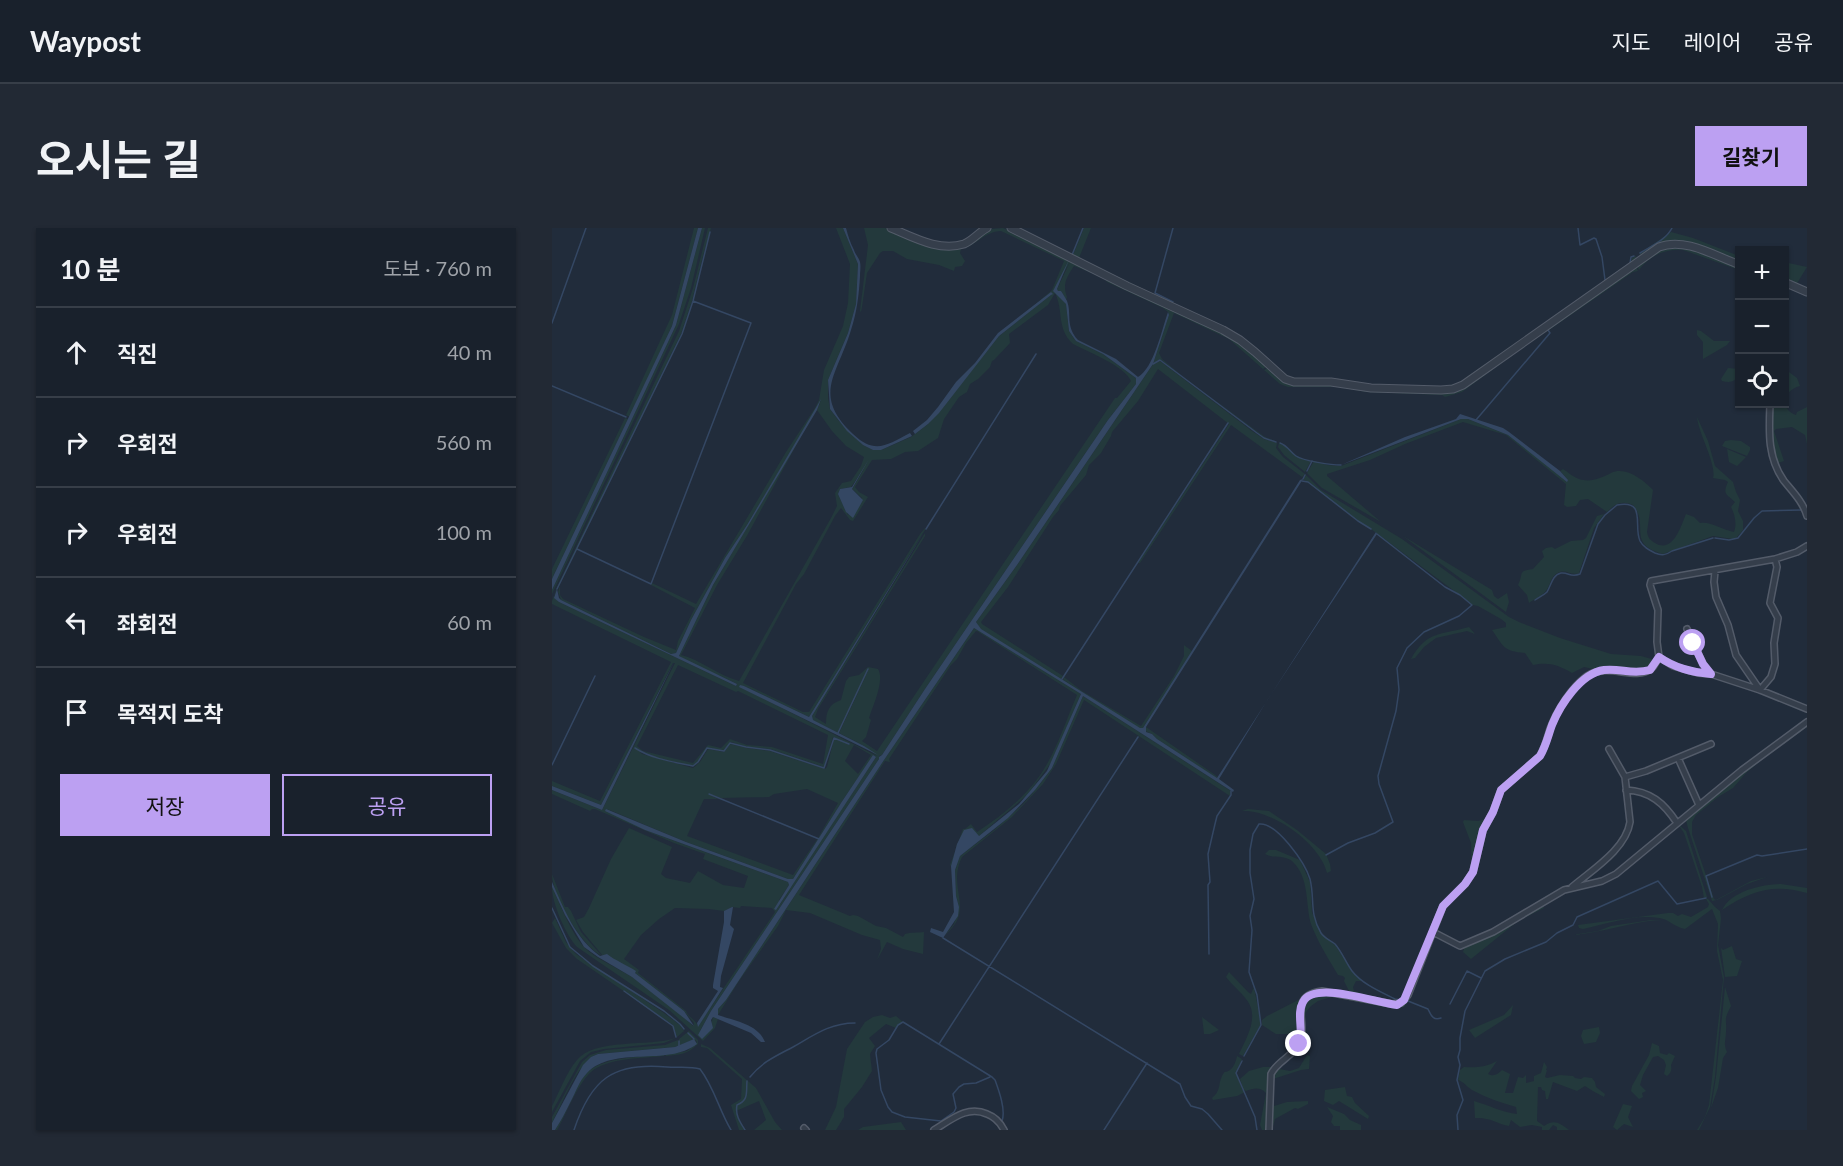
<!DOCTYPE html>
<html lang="ko">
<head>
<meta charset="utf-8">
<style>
	:root { --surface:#19212c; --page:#222934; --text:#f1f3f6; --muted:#9fa3a9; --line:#373e48; --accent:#bca0f2 }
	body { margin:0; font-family:Lato,"Noto Sans KR",sans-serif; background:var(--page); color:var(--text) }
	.controls { position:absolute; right:18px; top:18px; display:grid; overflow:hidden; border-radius:0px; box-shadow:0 2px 4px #0004 }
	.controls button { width:54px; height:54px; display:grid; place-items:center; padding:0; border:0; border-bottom:2px solid var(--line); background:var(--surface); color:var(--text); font:30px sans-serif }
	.stop { position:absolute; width:18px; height:18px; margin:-14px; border:4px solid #bca0f2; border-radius:50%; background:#fff }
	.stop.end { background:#bca0f2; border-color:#fff; box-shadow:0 2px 6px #0008 }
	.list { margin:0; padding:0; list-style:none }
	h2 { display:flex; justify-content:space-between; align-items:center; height:78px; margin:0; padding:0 24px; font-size:26px }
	h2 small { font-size:20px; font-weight:400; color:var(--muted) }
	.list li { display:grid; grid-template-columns:39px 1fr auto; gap:18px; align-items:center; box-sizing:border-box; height:90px; padding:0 24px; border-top:2px solid var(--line) }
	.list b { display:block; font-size:22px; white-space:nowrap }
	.list em { font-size:20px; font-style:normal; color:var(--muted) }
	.actions { display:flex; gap:12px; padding:18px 24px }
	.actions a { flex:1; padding:14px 0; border:2px solid var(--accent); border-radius:0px; text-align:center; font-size:21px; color:var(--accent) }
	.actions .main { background:var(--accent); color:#111 }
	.icon { flex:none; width:33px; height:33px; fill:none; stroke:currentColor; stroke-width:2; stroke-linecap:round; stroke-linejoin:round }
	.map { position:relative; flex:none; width:1255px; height:902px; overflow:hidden; border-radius:0px }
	header { display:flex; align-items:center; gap:36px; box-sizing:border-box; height:84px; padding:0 30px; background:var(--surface); border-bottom:2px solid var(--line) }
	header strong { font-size:28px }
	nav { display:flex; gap:33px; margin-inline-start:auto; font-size:21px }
	.intro { display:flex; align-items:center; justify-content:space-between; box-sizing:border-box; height:144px; padding:0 36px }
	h1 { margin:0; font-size:42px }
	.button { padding:15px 27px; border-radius:0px; background:var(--accent); color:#111; font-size:21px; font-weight:700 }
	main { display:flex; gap:36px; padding:0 36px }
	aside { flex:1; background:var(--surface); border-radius:0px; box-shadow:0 2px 4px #0004 }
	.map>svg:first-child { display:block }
	.green { fill:#23393c; fill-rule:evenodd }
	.water { fill:#344763 }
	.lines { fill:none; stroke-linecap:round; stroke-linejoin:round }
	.stream { stroke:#344763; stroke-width:1.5 }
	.minor-casing { stroke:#535b69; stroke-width:8 }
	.tertiary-casing { stroke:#535b69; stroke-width:9 }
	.minor { stroke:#353e4b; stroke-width:5 }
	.tertiary { stroke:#353e4b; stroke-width:7 }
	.route { stroke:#bca0f2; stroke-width:8 }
</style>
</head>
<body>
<header>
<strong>Waypost</strong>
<nav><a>지도</a><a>레이어</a><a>공유</a></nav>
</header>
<div class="intro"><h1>오시는 길</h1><a class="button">길찾기</a></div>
<main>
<aside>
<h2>10 분<small>도보 · 760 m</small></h2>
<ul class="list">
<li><svg class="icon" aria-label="ahead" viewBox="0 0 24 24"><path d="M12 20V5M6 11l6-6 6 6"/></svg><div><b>직진</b></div><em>40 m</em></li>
<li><svg class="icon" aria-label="right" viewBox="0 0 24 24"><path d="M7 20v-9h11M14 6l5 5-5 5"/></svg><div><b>우회전</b></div><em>560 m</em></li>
<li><svg class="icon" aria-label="right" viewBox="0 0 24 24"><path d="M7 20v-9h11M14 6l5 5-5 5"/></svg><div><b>우회전</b></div><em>100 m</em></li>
<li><svg class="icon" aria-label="left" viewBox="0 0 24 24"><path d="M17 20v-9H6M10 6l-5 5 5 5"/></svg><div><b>좌회전</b></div><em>60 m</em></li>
<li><svg class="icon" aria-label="arrive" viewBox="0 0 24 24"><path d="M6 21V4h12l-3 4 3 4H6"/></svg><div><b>목적지 도착</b></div></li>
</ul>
<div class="actions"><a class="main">저장</a><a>공유</a></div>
</aside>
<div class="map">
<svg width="1255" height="902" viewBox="0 0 1255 902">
	<rect width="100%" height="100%" fill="#212c3b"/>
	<!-- green -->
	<path class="green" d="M 142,0 L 146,0 L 120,98 L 78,189 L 74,187 L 120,87 Z
		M 150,0 L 153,0 L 139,60 L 127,96 L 0,366 L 0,362 L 124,97 Z
		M 156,0 L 159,0 L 151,28 L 140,73 L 129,106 L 2,368 L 7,374 L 184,458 L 185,456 C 166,446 144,440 127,428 L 161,357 L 254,199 L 196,306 L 165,357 L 129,427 C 147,431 168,448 187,453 L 279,290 L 285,278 L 283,265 L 290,255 L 299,253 L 309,238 L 312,229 L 294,218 L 280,203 L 265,182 L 269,172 L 195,297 L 173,330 L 139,392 L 124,425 L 119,426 L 9,372 L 6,364 L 8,358 L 8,367 L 11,371 L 92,409 L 124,422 L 126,413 L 143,380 L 99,357 L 100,355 L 144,376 L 234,224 L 263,180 L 267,172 L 272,142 L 291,98 L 296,75 L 298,36 L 284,0 L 291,0 L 306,36 L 304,76 L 296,105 L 276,152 L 276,170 L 278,181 L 286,192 L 311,217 L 321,222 L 329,222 L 359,209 L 376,196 L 447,108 L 500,66 L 499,64 L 478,81 L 500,62 L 512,33 L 449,3 C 433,3 424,18 409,21 L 408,25 L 413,33 L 410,38 L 403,39 L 402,43 L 387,37 L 355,31 L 341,23 L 331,23 L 328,25 L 315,45 L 310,79 L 309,84 L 308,83 L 316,17 L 312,0 L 333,0 L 351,9 L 400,19 L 440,1 L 451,0 L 618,79 L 686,113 L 714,137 L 714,139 L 711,141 L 677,111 L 622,85 L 607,125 L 610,131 L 633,150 L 713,209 L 726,214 L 713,210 L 705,204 L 608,131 L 602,136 L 608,133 L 700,203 L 712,211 L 725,215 L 724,220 L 731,229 L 753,246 L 750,249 L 679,197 L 588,335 L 586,335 L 677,196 L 606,141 L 586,173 L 560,204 L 559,208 L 549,225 L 537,237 L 534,247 L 508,278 L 507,282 L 501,289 L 456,359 L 429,394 L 430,396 L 511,448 L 509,451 L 428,401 L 424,394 L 465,337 L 601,136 L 617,87 L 616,84 L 611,80 L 555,54 L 552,50 L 522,38 C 515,49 510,56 515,69 L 514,72 L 509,63 L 506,63 L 505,61 L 518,34 L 502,62 L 514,76 L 517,103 L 524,113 L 551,126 L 584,150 L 584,156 L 556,192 L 373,461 L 330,527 L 327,528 L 327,531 L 159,783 L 148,803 L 159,797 L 161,789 L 166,791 L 163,800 L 151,813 L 117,782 L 25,719 C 14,707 0,676 0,659 C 8,676 20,707 33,720 C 46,732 64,739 80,749 C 101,763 123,780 141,798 L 142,795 L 132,783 L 83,745 L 83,743 L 51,728 L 31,704 L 24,692 L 32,689 L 37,680 L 59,631 L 77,600 L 120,619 L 109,646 L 114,650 L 138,655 L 146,643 L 171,657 L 192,660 L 196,648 L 151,631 L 153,626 L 122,615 L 43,581 L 40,581 L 38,583 L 0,566 L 0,562 L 50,582 L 123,435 L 121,435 L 49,577 L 0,558 L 0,553 L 48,573 L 119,434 L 0,376 L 0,373 L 5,359 L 127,103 L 141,60 ZM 503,65 C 512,83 504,100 521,116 C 536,124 573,138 579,153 L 565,170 L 563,170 L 325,523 L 310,513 L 314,509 L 319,492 L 317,490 C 321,477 333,452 326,441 L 316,439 L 307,447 L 297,449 L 294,453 L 289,472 C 277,476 274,483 274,496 L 263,489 L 266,481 L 373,308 L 373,305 L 260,488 L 260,492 L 286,505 L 317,441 L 287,505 L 312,518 L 325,528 L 188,459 L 192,458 L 257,489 L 373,302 L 373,300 L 368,306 L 257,484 L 251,484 L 191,455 L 244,356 L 252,346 L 283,288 L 289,280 L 298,292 L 301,293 L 316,269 L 307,264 L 303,259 L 320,232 L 339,231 L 353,224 L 366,223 L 386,210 L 392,191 L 407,169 L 415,164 L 418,156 L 426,151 L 438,139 L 440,133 L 442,132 L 458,115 L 457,106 L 496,77 ZM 312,241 L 300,261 L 310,270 L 296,287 L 286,266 L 288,261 L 299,259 ZM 126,437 L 184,464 L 186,463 L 276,507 L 271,536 L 220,519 L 195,517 L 178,511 L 169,520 L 156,517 L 141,535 L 91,523 L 85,518 ZM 281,509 L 299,516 L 282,511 L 275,539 L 273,541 L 218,523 L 195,520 L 178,516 L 172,524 L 156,521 L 148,534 L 141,540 L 90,526 L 84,520 L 105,530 L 140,538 L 144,537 L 155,520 L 172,523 L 179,514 L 195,519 L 218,521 L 272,539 ZM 302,517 L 319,527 L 306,546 L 293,533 ZM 321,528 L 324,529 L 238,658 L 228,676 L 227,672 L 237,657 L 236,654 L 93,602 L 55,581 L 134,614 L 236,651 L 241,651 L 289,575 ZM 255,561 L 286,575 L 266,610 L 241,647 L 135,608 L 152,571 L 166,571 L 156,566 L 169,570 L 217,569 L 222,566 ZM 189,678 L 220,680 L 223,684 L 146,798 C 144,792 136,789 134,783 L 86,745 L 87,742 L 72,731 L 89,707 L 107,691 L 123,680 L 157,681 L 172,683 L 180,679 L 188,680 Z
		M 461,0 L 466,0 L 521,27 L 532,0 L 539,0 L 527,30 L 664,96 L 696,114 L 730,144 L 740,150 L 781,151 L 817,156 L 864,158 L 890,159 L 906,155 L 1079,36 L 1080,30 L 1084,28 L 1084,34 L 911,155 L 889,161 L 818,158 L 777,152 L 739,152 L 729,147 L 696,117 L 672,102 Z
		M 1119,4 L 1141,10 L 1187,28 L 1187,36 L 1124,14 L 1091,29 L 1087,26 Z
		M 1114,19 L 1133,19 L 1187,39 L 1187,42 L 1131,22 C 1114,20 1097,28 1087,42 L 1085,37 L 1101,25 Z
		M 1232,34 L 1255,39 L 1244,57 L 1233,53 Z
		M 1084,38 L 1086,43 L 1081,44 L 997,102 L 996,101 L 910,164 L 893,169 L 890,167 L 814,164 L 787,159 L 736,159 L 728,156 L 712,142 L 716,140 L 732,152 L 899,163 Z
		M 1145,102 L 1149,103 L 1162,113 L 1178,113 L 1175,117 L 1151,131 L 1151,114 L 1145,107 Z
		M 1176,140 L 1187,141 L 1187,147 C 1183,154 1178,155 1170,153 L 1169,151 Z
		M 1233,141 L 1245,150 L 1248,158 C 1232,162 1226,180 1244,187 L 1245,184 L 1255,179 L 1255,216 L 1253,207 L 1240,199 L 1224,201 L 1222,203 L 1232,233 L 1223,236 L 1219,216 L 1220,176 L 1232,176 Z
		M 1145,189 L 1156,213 L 1163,238 L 1181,254 L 1184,264 L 1188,272 L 1186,283 L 1191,293 L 1191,302 L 1185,309 L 1181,311 L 1161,308 L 1111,326 C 1074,316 1098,297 1081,277 C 1069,272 1063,276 1055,284 L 1036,271 L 1028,272 L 1024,278 L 1015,279 L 1012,277 L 1014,256 L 954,207 L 911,194 L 853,216 L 818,232 L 775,246 L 775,248 L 829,294 L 770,260 L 755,245 L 762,233 L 775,237 L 789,238 L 909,191 L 916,191 L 956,207 L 1016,252 L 1008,243 L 1011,241 C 1016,244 1021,249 1027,251 C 1039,255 1049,250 1059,245 C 1074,238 1091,252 1101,262 L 1095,304 C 1096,310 1098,312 1103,315 C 1121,326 1129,298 1134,286 L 1142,289 L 1148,295 C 1159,293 1170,302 1182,304 C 1185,296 1183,287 1179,279 L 1183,274 C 1175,266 1170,267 1176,254 L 1173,252 L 1161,250 C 1165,237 1147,207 1145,189 Z
		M 73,190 L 76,191 L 0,351 L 0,341 Z
		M 1179,212 L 1189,213 L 1198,219 L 1198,222 L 1195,228 L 1170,218 L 1173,213 Z
		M 727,215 C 741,220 739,230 759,233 L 753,244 L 732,227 L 726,219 Z
		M 1175,221 L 1194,229 L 1185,238 L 1177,234 Z
		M 754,247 L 769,262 L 850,311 L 957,389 L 967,394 L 1008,410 L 1059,426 L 1089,428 L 1103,432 L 1100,438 L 1094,442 L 1083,443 L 1046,442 L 1032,439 L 1020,445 C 1006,437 997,434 981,437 L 973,425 C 951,423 952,419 940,402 L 954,399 L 954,395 L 949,391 L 926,378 L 921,377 L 819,301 L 806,293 L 751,251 Z
		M 1052,286 L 1042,300 L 1027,345 C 1020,348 1015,342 1008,344 C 998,347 999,358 993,364 C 989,368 981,372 977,375 L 975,367 L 966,357 C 972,345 965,343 981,341 L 992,329 L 990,323 L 994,320 L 1000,319 L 1003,321 L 1019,313 L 1031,312 L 1034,310 L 1045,288 Z
		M 851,308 L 940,362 L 942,368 L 946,371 L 955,365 L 957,374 L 954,384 Z
		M 917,399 L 923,406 L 915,403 L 884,410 L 872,419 L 863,430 L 859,431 C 875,402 890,407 917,399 Z
		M 422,400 L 529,466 L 499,535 L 475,567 L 427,608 L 405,616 L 399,638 L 398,637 L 411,601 L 413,601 L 419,596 L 425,604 C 452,586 479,565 495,536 C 507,515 515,490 525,467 L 425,403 L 424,403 L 414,415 L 405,431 L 399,437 L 337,531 L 338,534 L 333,533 L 247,667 L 298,688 L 301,687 L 306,688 L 324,698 L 334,700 L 351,709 L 353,706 C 359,704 365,705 372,704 L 371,726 L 351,721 L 335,714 L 325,732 L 329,721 L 328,712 L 310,707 L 258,685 L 234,682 L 226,698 L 187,753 L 166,787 L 166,781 L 174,772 L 332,532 Z
		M 632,417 L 640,423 L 591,500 L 588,501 L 511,452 L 512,449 L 530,463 L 589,498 L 622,448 L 632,428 Z
		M 531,468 L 679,563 L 678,568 L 532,472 L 504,536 L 491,556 L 460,589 L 410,629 C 394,662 425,681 392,708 L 402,696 L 407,679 L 404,668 L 403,642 L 408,628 L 442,602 L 471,576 L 483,562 L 500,540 Z
		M 1255,496 L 1255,499 L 1213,529 L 1194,545 L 1181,560 L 1166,569 L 1144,587 L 1140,594 L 1140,606 L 1162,671 L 1164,672 L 1199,653 L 1215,649 L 1195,656 L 1165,672 L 1160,673 L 1136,600 L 1134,592 L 1135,589 L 1191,543 Z
		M 594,499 L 666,549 L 664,550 L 605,511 L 600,506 L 593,503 Z
		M 696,581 L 717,583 L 745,602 L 774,626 L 778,636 L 779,643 L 775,645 C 768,615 719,581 690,583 Z
		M 937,590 L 920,642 L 919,615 L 911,594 L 912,592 L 926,593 Z
		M 1126,596 L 1134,603 L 1155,669 L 1152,670 L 1150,659 L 1132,605 Z
		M 717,622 L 724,622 L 748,632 L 758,654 L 760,684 L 769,705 L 784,718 L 801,745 L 810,753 L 804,753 L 801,759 L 802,763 L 832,773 L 799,767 L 792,753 L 793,750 L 791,748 L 786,747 L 783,742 C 774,727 765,712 759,696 C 753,675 758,650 740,633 C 731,626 722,631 713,626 Z
		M 0,646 L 13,679 L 16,679 L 19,683 L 29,704 L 50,728 C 30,719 0,668 0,646 Z
		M 1229,656 L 1255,660 L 1255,665 C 1221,655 1198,663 1170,682 C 1179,663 1211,656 1229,656 Z
		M 1154,671 L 1156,671 L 1163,679 L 1168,683 L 1169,691 L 1166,717 L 1172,749 L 1163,849 L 1158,879 L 1147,902 L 1145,902 L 1153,889 L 1157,877 L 1171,752 L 1165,723 L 1166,696 L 1160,681 L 1133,701 C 1122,699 1117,691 1107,690 C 1082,686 1055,696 1031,701 L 1027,700 L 1026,697 L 1116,685 L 1121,685 L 1126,688 L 1130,686 L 1139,689 L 1156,679 L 1157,676 Z
		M 990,677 L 992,680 L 966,693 L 919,731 L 911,724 L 913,718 Z
		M 3,690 L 14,714 L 24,726 L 112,785 L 128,797 L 132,803 L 125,809 L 121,797 L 25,731 L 14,720 L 0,695 Z
		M 1099,692 L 1110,692 C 1080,693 1050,705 1020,707 L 1046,703 L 1059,698 Z
		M 1180,718 L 1184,731 L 1190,733 L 1185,748 L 1173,749 L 1169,720 L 1171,722 Z
		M 677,744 L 696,764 L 699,766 L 702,759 L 709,796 L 691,828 L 687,826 C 695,809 708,788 694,771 C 688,763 680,757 674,749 Z
		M 1173,759 L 1179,778 C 1171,794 1175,789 1174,804 C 1174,812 1171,816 1175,824 L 1171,830 L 1166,860 L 1159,880 L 1164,849 Z
		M 772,764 L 840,778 L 846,778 L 854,774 L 856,774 L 852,779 L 843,781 L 780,769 L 766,773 L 759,778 L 754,784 L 751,798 L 751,776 L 757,769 Z
		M 754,768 L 750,772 L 748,806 L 724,806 L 710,797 L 710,792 L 715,788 Z
		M 961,777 L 959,787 L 923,810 L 917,802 L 952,787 Z
		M 330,787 L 338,790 L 344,788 L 351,794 L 344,800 L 334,796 L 317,810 L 323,818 L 318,826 L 320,843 L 310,859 L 292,881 L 292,889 L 284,902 L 273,902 L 284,879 L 295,821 L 313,794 L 321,789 Z
		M 650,789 L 667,802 L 658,806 L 652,806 Z
		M 1047,799 L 1048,805 L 1044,814 L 1032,816 L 1029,808 L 1031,802 Z
		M 137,803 L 146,812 L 146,816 C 136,826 127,827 114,828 L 113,826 L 135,823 L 145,814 L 136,805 L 141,812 L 123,819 L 46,826 C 25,834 11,875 0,895 L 0,889 L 30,834 L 38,827 L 54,822 L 113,817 L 126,812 L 127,816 L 127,811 Z
		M 124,810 L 112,815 L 52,821 L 39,824 L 28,833 L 0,884 L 0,878 C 8,863 14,845 25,832 C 43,810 96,819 124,810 Z
		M 1100,815 L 1107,818 L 1108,825 L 1115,827 L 1117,825 L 1123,828 L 1119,837 C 1120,842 1119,845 1115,848 L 1112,846 L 1114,837 L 1112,832 L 1106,828 L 1101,829 L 1091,847 L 1088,857 L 1094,863 L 1090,865 L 1091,869 L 1087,871 L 1079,863 L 1080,858 L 1097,827 Z
		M 149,816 L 158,820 L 204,860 L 223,894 L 230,902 L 202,902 L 214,892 L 207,873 L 184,883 L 186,891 L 192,902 L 187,902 L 179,877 L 189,871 L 190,851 L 155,820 L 149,819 Z
		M 112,827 L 112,828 C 92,830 54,830 39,844 C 25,857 15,885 5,902 L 3,902 C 9,892 15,883 19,873 C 24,864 26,856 32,848 C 47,828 89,829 112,827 Z
		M 755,827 L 758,828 L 757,841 L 749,842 L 721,851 L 722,878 L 735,874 L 756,873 L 756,876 L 746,881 L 743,880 L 723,891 L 720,902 L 718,902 L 721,843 L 737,830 L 727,841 L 738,843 L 747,840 Z
		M 685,828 L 690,831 L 684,845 L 690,861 L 693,864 L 685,868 L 661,872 L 660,870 C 669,863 666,856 670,848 C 674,841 672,846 678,842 C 682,839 684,833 685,828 Z
		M 945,833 L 936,846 C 942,849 946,846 950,842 L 958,846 L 953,865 L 961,865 L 966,849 L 971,850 L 974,847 L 974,855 L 982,853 L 982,848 L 989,845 L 992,834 L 995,839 L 994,842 L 995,842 L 993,849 L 995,850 L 1008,847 L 1021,848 L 1023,850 L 1029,851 L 1032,849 L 1040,850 L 1043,854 L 1044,859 L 1053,866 L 1052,869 C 1046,866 1039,862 1033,858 L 1025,863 L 1001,854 L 996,871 L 994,871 L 993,863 L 990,862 L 989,859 L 986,859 L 985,893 L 992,898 C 1003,891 1007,895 1017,902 L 1005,902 L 1005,899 L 1001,897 L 997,902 L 990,902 L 990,899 L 980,897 L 968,899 L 959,892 L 957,898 C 943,895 938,889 923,890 L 922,873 C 936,877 952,885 965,886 L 964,879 C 950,875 935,870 922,863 C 915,860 913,854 906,852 L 908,842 L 912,839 C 923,840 935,839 945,833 Z
		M 711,839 L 723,839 L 720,842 L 716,902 L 710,902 L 708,897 L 714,865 C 708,859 702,860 694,863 L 691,861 L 688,851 L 697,843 Z
		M 793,859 L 795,868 L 800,869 L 803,875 L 817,888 L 816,891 L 787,873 L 781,877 L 772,873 L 773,862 Z
		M 1071,876 L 1080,878 L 1076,889 L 1081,899 L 1072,896 L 1065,902 L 1061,899 Z
		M 775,879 L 792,886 L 798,892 L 809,897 L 809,902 L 788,902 L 788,898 L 782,898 L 779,894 L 781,888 Z
		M 349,894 L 354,902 L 306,902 L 311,899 Z"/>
	<!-- water -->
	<path class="water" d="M 146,0 L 150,0 L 124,97 L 0,362 L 0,351 L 120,98 Z
		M 291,0 L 294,0 C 296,7 298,15 302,22 C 303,26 307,30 308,34 C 309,38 308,44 308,48 C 307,66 305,84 299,102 C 286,146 259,167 301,206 C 323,227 335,217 358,205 L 360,208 L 329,222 L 321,222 L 311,217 L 295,203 L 278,181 L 276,152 L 296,105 L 304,76 L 306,36 Z
		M 517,32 L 505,61 L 506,63 L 509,63 C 511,66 513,69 515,73 C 520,86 513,98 526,112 L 564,131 L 586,149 C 602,140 610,101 616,84 L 617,87 L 601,136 L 465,337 L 424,394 L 429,401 L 588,500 L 591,500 L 748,252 L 751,251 L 594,499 L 594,504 L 600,506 L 605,511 L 665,550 L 824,304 L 825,306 L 716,471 L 667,551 L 682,562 L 681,564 L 531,468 L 500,540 L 483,562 L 456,590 L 408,628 L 403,642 L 404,668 L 407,679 L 406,688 L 391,710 L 378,704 L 379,700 L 391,704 L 402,684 L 399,638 L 405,616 L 412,602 L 420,600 L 427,608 L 467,576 L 495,543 L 529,466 L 422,400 L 332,532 L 174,772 L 166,781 L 166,787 C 183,793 206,796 213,814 L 209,814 L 199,805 L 161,789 L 159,792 L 161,800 L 150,811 L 146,807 L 159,783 L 327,531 L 327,529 L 330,527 L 373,461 L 556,192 L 584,156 L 584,150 L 551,126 L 524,113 L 517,103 L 514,76 L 501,63 Z
		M 499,64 L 501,66 L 499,67 L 447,108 L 387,185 L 376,196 L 363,206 L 361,203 L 375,192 L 386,179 L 404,154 L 423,135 L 446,105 Z
		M 269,171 L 265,182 L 161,357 L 127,428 L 185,456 L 184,458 L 7,374 L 2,370 L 5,361 L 7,370 L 9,372 L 119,426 L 124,425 L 139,392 L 173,330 L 195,297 Z
		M 908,186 L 951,200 L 957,204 L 1008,243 L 1016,252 L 1015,254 L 956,207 L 916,191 L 909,191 L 789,237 L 853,209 L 904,191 Z
		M 317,231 L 300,261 L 311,272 L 301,290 L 294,284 L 286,266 L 288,261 L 300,259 Z
		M 374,301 L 260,488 L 261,492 L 312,518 L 326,527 L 187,459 L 188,457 L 192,458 L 257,489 Z
		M 122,434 L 50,582 L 0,562 L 0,558 L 49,577 Z
		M 321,527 L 324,529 L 224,682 L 222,681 L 237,657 L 236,654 L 93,602 L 53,583 L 54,581 L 134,614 L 236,651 L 241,651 L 289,575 Z
		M 0,654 C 12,681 23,710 48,728 L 55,726 C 64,733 73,736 84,743 L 83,745 L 132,783 L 142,798 L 80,749 L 46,729 L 32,719 L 13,687 L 0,659 Z
		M 180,679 L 181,679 L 178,697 L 182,701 L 169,748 L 168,759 L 171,760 L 146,799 L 145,795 L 166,763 L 161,760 L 161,757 L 172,694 L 172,683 Z
		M 142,811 L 145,816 C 115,839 62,817 35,845 C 27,853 24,864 19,873 C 14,883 9,893 3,902 L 0,902 L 0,895 L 31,837 L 39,829 L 46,826 L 123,819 Z"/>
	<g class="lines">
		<!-- stream -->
		<path class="stream" d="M 1026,0 L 1028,17 L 1042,10 L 1044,11 L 1050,29 L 1053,52
			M 1088,25 C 1099,18 1114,12 1120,0
			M 520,27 L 531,0
			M 621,74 L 603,65 L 621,0
			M 996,94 L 1078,35 L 1079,29 L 1082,28
			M 0,95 L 34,0
			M 601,136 L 608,132 L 705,205 L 712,210 L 724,214
			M 0,158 L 74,189
			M 924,192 L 998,105 L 996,102
			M 728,215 C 736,218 738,224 744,228 C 751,233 780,237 789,237
			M 755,243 L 760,233
			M 751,251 L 753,247
			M 750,253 L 756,254 L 806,293 L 819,301
			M 374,301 L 484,126
			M 1163,310 L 1177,312 L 1186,310 L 1202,290 L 1210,283 L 1250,282
			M 25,321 L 99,356 L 199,95 L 141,73
			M 5,361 L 130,106 L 141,73 L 158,4
			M 983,372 C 987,369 992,367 995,364 C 999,358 1000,347 1009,345 C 1017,344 1018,350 1028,346 L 1046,296 L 1053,287 L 1065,277 C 1095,271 1081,298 1088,313 C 1091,319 1097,322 1103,325 C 1110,328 1114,327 1120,323 L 1161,310
			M 510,451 L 676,195
			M 286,505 L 316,441
			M 83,520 C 100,531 122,534 141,538 L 146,534 L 155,520 L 172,523 L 178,515 L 194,519 L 218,522 L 272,540 L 282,510 L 297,516
			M 0,537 L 43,448
			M 157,566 L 267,611
			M 774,627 L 796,615 L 823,605 L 841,594 L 827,556 L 826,548 L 844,483 L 847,462 L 845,440 L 855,420 L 872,404 L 907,388 L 920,377 L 908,367 L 893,359 L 825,306
			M 1160,669 L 1154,648 L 1205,627 L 1210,628 L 1255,621
			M 0,680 L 18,719 L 41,738 L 112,783 L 128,796 L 132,801
			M 391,710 L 628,856 L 633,869 L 639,878 L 650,881 L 656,886 L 670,902
			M 657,726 L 656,657 L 658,654 L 656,626 L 663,596 L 665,588 L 679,567 L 679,563
			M 72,763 L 121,798 L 124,809
			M 856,773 L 876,781 C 879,787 881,793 889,790
			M 898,776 L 915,743 L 929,750
			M 136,805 L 142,811
			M 387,816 L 586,509
			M 127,818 L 127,813
			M 692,828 L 709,797 L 705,767 L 697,744 L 700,702 L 698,688 L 702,671 L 698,645 L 698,622 L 701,606 L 707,596 C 725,594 753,635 758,651 C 763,671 757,685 769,705 C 772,710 778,712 783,716 C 790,724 794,735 800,743 C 810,756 829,764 843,771 L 849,772
			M 690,833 L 684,845 L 703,889 L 705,902
			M 198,849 C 210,834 224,828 241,819 C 262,807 278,795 303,795
			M 438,849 L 424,855 L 412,856 L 407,859 L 401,866 L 404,880 L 402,884 L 389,893 L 353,889 L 340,884 L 336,879 L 329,862 L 324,825 L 325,821 L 337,812 L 346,797 L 351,794 L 440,849 L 443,852 C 447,863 454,882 450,893
			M 22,902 C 39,851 61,834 115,839 C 126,840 138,838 148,841 C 162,859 167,882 179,902
			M 193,902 C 188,894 183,887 185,877 C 197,872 194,865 195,853
			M 552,902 L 595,835
			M 906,902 L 905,887 L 911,872 L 905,852 L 908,837 L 906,829 L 908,822 L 908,810 L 913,783 L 933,743 L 953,731 L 994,714 L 1005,705 L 1021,697 L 1025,689 L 1106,653 L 1125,676 L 1154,670"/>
		<defs>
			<path id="minor" d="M 1218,176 C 1217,203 1215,229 1232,253 C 1241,264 1251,274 1255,288
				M 1255,318 L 1245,324 L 1223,331 L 1099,353 L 1098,357 L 1106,382 L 1105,414 L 1107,429 L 1121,438 L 1146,445 L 1159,446 L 1208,462 L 1255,481
				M 1163,343 L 1162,354 L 1164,369 L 1176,397 L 1184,427 L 1208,462 L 1219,449 L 1223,436 L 1222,415 L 1226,390 L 1218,375 L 1225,339 L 1223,331
				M 1135,401 L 1151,436 L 1159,446
				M 1126,530 L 1147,577
				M 1073,549 L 1094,543 L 1159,516
				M 1074,562 C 1098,563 1112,575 1125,595
				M 1020,659 C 1040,642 1074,621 1078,594 L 1073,549 L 1057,521
				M 881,704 L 908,718 L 941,704 L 1012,662 L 1050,653 L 1064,646 L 1190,542 L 1255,494
				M 252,900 L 254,902
				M 382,902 C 399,892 415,877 435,886 C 443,889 448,894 452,902
				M 717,902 L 719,846 C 725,833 742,828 748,814 C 756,794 735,768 770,763 L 840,776 L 849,775 L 856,767 L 891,678 L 913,656 L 921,644 L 931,602 L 941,584 L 949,562 L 988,528 C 993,519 995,511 998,501 C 1005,482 1019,460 1035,448 C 1056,434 1082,453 1099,441 C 1103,438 1104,433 1107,429"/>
			<path id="tertiary" d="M 339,0 C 361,9 387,24 412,16 C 420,13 427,4 435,0
				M 459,0 L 575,58 L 671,102 L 688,112 L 703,124 L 733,151 L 742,154 L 779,154 L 819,160 L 889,162 L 901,161 L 911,157 L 1107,19 C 1133,9 1163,28 1188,37
				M 1232,54 L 1255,64"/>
		</defs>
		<!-- minor casing -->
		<use href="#minor" class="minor-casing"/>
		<!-- tertiary casing -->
		<use href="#tertiary" class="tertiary-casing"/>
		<!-- minor -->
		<use href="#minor" class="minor"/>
		<!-- tertiary -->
		<use href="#tertiary" class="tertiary"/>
	</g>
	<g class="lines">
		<!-- route -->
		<path class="route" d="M 747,816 C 752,802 744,786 751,774 C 762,752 824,775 845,777 L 852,772 L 891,678 L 913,656 L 921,644 L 931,602 L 941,584 L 949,562 L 988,528 C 994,518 996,508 1000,497 C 1008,477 1029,445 1052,442 C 1069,440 1080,447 1098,442 L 1107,429 C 1123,440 1139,444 1159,446 L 1151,436 L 1141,415"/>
	</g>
</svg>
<div class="controls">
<button>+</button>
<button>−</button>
<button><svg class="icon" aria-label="locate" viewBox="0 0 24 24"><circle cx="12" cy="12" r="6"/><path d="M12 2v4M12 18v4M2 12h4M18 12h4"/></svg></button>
</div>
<div class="stop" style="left:1141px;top:415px"></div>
<div class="stop end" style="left:747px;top:816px"></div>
</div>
</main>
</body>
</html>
